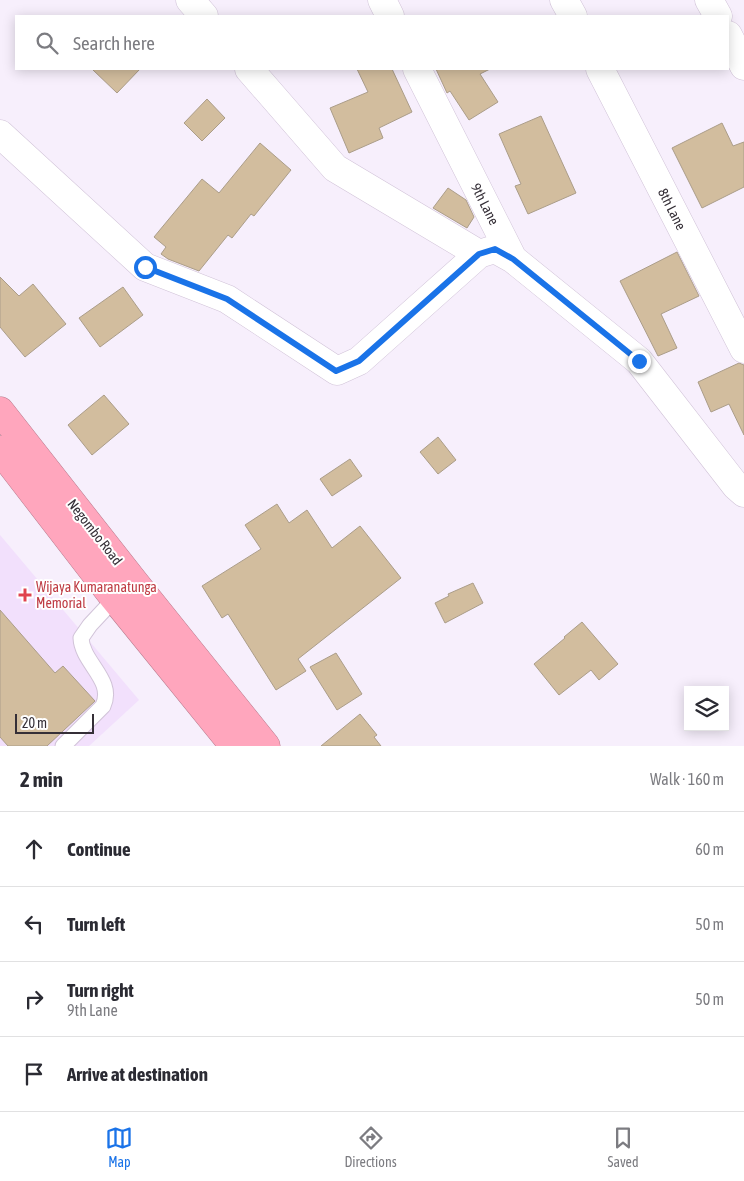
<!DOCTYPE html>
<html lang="en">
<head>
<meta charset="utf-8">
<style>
	:root { --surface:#fff; --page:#f7f7f7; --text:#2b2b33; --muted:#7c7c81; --line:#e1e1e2; --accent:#1a73e8 }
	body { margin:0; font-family:"Asap Condensed",sans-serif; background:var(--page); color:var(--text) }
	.controls { position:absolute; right:15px; bottom:15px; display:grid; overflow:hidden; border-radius:0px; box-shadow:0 2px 12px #0003 }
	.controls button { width:45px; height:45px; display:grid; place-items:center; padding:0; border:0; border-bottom:1px solid var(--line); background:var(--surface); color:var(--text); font:25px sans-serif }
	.scale { position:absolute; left:15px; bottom:12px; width:79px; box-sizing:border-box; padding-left:5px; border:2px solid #352f37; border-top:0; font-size:14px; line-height:18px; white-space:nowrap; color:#352f37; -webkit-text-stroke:4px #fff; paint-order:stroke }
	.stop { position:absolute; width:15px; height:15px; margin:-11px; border:4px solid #1a73e8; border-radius:50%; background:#fff }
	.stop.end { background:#1a73e8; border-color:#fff; box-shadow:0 1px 5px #0008 }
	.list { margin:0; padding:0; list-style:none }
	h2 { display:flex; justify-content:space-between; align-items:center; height:65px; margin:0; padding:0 20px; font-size:21px }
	h2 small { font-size:16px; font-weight:400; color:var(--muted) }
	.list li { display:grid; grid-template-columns:32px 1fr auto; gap:15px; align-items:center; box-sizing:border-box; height:75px; padding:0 20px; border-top:1px solid var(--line) }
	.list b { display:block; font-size:19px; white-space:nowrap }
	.list p { margin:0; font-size:16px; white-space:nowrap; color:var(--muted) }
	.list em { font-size:16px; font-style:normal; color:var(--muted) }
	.icon { flex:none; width:28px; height:28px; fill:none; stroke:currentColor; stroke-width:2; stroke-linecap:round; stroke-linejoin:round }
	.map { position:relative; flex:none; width:744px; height:746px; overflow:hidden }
	.search { position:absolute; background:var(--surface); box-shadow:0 2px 12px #0003; left:15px; right:15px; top:15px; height:55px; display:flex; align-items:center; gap:12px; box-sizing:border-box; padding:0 18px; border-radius:0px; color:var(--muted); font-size:19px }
	.sheet { height:365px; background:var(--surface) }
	nav { display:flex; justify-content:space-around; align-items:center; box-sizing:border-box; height:70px; border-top:1px solid var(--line); background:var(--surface); font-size:14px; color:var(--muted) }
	nav a { display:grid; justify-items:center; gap:2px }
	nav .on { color:var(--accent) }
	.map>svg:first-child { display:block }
	.built { fill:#f2e0fc }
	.building { fill:#d2bd9e; stroke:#ab9d89 }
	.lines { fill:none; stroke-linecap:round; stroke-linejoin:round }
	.lane-casing { stroke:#d1c3d8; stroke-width:17 }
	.street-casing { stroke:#d1c3d8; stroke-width:29 }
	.highway-casing { stroke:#b87c8e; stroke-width:29 }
	.lane { stroke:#fff; stroke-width:15 }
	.street { stroke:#fff; stroke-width:28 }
	.highway { stroke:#ffa6bd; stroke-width:28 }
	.route { stroke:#1a73e8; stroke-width:6 }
	.health-dot { fill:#e0444e; stroke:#fff; stroke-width:2 }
	.labels { text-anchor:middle; stroke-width:4; stroke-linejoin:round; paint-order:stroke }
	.street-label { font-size:14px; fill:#352f37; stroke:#fff }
	.health-label { font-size:14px; fill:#be3a42; stroke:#fff; text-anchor:start }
</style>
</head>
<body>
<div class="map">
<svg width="744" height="746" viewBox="0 0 744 746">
	<rect width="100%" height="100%" fill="#f7effc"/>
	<!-- built -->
	<path class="built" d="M 0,535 L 139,700 L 89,746 L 0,746 Z"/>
	<!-- building -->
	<path class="building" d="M 92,69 L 140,69 L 117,93 Z
		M 357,69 L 392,69 L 412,112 L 379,128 L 383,138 L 349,153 L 330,108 L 368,92 Z
		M 436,69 L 490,69 L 480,74 L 498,102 L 469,120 L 450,91 L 447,93 Z
		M 207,99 L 225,118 L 202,141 L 184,123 Z
		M 541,116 L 576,193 L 528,214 L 515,186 L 521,184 L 499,134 Z
		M 722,123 L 733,146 L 744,142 L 744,187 L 702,208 L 672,148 Z
		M 260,143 L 291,170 L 254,216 L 251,214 L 232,238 L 228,235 L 199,271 L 168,259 L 161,254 L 166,247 L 154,237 L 202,179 L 219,193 Z
		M 448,188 L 466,200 L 474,217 L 467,228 L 433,208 Z
		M 677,252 L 699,296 L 661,314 L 677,348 L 658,356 L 620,281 Z
		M 0,277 L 19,296 L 33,284 L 66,324 L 25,357 L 0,327 Z
		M 123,287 L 143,315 L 100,347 L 79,318 Z
		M 739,363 L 744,365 L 744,435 L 729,404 L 711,412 L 698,382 Z
		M 104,395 L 129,424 L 92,455 L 68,425 Z
		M 438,437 L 456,460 L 438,474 L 420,452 Z
		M 350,459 L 362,476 L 332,496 L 320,479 Z
		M 277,504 L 289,523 L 307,510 L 332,548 L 360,526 L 401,578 L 298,659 L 306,671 L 276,690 L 228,614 L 222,618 L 202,586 L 261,549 L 245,525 Z
		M 473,583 L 483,603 L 445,623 L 435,603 L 449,596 L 448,594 Z
		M 0,610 L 55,673 L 63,666 L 95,701 L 47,746 L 8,746 L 0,737 Z
		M 582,622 L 618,664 L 599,680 L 591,670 L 559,695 L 534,664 L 565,638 L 564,637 Z
		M 336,653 L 362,694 L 337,710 L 310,667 Z
		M 360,714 L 377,735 L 374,737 L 381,746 L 321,746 Z"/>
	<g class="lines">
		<defs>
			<path id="lane" d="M 63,746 L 103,706 C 115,680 82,663 81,638 L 90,625 L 119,594"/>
			<path id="street" d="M 190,0 L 204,16
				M 382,0 L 390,16
				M 564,0 L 573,16
				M 709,0 L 718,16
				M 728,35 L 744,66
				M 249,69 L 335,168 L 479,254
				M 417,69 L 513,259 L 639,361 L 736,486 L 744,493
				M 600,69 L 744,349
				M 0,134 L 145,267 L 227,299 L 337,371 L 359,361 L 479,254 L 495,249 L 513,259"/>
			<path id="highway" d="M 0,411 L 135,583 L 266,746
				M 0,450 L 114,598 L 234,746"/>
		</defs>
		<!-- lane casing -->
		<use href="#lane" class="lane-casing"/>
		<!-- street casing -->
		<use href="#street" class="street-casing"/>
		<!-- highway casing -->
		<use href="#highway" class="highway-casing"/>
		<!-- lane -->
		<use href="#lane" class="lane"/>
		<!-- street -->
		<use href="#street" class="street"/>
		<!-- highway -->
		<use href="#highway" class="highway"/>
	</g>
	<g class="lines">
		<!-- route -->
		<path class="route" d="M 145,267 L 227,299 L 336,371 L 359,361 L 479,254 L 495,249 L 513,259 L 639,361"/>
	</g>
	<!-- markers -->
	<path class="health-dot" d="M22.5 587.5h5v5h5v5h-5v5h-5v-5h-5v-5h5z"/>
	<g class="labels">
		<!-- street labels -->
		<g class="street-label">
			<text transform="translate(485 204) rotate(63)" y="5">9th Lane</text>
			<text transform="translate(672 209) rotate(63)" y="5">8th Lane</text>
			<text transform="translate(95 532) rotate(52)" y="5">Negombo Road</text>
		</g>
		<!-- health labels -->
		<g class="health-label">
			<text x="36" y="592">Wijaya Kumaranatunga<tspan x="36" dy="16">Memorial</tspan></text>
		</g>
	</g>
</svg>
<div class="controls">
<button><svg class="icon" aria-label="layers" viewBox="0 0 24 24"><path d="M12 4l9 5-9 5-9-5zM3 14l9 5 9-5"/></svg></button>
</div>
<div class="scale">20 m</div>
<div class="stop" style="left:145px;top:267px"></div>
<div class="stop end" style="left:639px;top:361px"></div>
<div class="search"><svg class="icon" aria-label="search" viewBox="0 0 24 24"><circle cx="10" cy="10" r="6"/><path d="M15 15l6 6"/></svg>Search here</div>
</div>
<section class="sheet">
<h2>2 min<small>Walk · 160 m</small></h2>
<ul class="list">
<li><svg class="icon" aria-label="ahead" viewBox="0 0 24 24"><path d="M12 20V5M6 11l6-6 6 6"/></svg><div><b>Continue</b></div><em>60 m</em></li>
<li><svg class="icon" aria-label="left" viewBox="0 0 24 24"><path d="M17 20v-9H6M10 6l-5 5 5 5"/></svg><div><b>Turn left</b></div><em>50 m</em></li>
<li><svg class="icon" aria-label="right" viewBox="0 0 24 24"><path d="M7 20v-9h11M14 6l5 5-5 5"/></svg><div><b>Turn right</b><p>9th Lane</p></div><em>50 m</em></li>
<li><svg class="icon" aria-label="arrive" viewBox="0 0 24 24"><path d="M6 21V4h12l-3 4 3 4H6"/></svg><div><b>Arrive at destination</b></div></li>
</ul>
</section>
<nav>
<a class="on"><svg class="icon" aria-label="map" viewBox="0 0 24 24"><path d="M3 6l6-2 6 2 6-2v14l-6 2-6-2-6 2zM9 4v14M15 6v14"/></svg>Map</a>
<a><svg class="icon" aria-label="directions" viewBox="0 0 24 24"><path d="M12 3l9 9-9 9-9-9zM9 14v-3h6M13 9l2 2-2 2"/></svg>Directions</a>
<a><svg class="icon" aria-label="saved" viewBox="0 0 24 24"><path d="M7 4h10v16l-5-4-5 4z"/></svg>Saved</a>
</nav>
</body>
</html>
